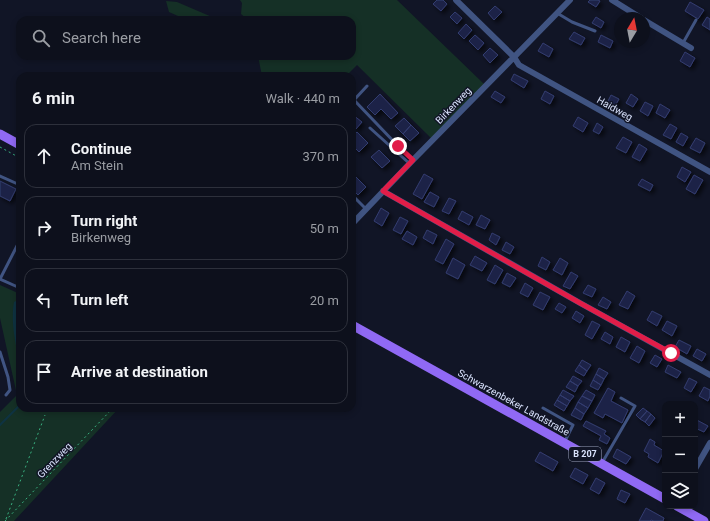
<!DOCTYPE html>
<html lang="en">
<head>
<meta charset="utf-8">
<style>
	:root { --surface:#0d101c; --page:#161925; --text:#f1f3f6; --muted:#9a9da3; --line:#2d303b }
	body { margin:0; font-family:Roboto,sans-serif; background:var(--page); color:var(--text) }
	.controls { position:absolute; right:12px; bottom:12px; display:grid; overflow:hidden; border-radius:8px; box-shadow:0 2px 6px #0003 }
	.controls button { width:36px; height:36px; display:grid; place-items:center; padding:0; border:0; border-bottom:1px solid var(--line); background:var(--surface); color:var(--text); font:20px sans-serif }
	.compass { position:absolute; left:614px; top:12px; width:36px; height:36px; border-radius:50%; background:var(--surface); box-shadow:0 2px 6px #0003; rotate:10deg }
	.stop { position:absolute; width:12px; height:12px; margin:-9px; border:3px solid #e11d48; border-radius:50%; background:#fff }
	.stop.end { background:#e11d48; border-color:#fff; box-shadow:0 1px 4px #0008 }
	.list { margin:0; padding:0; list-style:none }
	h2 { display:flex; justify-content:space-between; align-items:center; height:52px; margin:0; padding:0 16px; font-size:17px }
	h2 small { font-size:13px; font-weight:400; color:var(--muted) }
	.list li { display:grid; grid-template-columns:26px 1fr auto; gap:12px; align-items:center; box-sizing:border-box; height:64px; margin:0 8px 8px; padding:0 8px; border:1px solid var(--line); border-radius:12px }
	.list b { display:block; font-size:15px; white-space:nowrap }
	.list p { margin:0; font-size:13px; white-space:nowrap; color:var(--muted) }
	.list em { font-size:13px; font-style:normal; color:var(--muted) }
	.icon { flex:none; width:22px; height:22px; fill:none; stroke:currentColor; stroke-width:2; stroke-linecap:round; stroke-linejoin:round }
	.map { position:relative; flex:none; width:710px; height:521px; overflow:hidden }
	.search { position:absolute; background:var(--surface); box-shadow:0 2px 6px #0003; left:16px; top:16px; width:340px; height:44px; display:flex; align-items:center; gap:10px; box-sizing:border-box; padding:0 14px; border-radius:12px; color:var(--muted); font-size:15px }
	.panel { position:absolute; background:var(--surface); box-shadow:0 2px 6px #0003; left:16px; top:72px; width:340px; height:340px; border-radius:12px }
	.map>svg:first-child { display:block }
	.green { fill:#153026 }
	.water { fill:#0e3342 }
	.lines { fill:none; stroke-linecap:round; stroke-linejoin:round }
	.stream { stroke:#0e3342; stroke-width:2 }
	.building { fill:#1f2446; stroke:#333c70; filter:url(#shadow) }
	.path { stroke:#39b180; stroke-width:1; stroke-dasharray:2 3; stroke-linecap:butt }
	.lane { stroke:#405482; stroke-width:3 }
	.street { stroke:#405482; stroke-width:6 }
	.primary { stroke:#9069f4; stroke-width:9 }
	.route { stroke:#e11d48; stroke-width:5 }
	.labels { text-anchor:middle; stroke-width:3; stroke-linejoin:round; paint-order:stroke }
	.shield { fill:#111526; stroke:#9da4bc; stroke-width:1 }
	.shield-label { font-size:9px; font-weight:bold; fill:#d9e2fc }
	.street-label { font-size:10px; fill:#d9e2fc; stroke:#111526 }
</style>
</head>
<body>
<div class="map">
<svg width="710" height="521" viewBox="0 0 710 521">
	<defs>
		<filter id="shadow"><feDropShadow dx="3" dy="3" stdDeviation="2" flood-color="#0009"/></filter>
	</defs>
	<rect width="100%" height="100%" fill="#111526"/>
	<!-- green -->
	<path class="green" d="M 240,0 L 397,0 L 484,84 L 431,138 L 357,65 L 346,76 L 262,76 L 258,56 L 352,56 L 352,20 L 248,20 L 241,14 L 242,3 Z
		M 166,1 L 177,2 L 219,20 L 187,20 L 169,12 Z
		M 0,285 L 20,294 L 20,301 L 18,300 L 17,351 L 20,354 L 20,408 L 119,408 L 14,521 L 0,521 L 0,412 L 17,395 L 0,318 Z"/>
	<!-- water -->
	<path class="water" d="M 18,300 L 20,301 L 20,354 L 17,351 C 14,335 11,318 14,302 Z"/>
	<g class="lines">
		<!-- stream -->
		<path class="stream" d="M 0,425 L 20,405"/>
	</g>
	<!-- building -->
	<path class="building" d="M 437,0 L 443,0 L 447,4 L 441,11 L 433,4 Z
		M 590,0 L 598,0 L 600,1 L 596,7 L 588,2 Z
		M 690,2 L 704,10 L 698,19 L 685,11 Z
		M 495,6 L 502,12 L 494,20 L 488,13 Z
		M 455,12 L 462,18 L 457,24 L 450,17 Z
		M 596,17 L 604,22 L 601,28 L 592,23 Z
		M 707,17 L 710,19 L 710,30 L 702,25 Z
		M 466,24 L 472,30 L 464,39 L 458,33 Z
		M 574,32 L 585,38 L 581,45 L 569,39 Z
		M 475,35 L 484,43 L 478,50 L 469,41 Z
		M 601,35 L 613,41 L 610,48 L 598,42 Z
		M 543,43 L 553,49 L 549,57 L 538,51 Z
		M 490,48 L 498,55 L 490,63 L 483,55 Z
		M 685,52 L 695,58 L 690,67 L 680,61 Z
		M 514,74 L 528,81 L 524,88 L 511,80 Z
		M 495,91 L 505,97 L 501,103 L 491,97 Z
		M 545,91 L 554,96 L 550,104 L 541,99 Z
		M 380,94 L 398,113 L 391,119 L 381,109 L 375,115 L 367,107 Z
		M 631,94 L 638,99 L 633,107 L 626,103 Z
		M 611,95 L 619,99 L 614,108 L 607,103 Z
		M 645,102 L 653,106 L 648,116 L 640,111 Z
		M 660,104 L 670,110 L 665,118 L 656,113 Z
		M 353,115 L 362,122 L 356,129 L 352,125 L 352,116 Z
		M 578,117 L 588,123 L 583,132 L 573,126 Z
		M 404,118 L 411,125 L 403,134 L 395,126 Z
		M 597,123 L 603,127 L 599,134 L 593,131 Z
		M 670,124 L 677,128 L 671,139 L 663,135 Z
		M 411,125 L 419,133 L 410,141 L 403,134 Z
		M 357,132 L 368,143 L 359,152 L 352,145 L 354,143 L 352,141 L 352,137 Z
		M 681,133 L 688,137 L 683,146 L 676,142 Z
		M 623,137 L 632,142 L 626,153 L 616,148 Z
		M 696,138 L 705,143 L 700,153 L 690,148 Z
		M 639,144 L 647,149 L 640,161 L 632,157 Z
		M 379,150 L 390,161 L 382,168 L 371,157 Z
		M 682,167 L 691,172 L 685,182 L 677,177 Z
		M 352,173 L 366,187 L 358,195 L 352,189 Z
		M 424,174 L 433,179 L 422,199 L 413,194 Z
		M 694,175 L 703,180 L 695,194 L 686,189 Z
		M 642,179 L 653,185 L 650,191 L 638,185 Z
		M 0,181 L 16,189 L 10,201 L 0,196 Z
		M 430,192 L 439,197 L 434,207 L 424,202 Z
		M 449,198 L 456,201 L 449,214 L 442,211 Z
		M 381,208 L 389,213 L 382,226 L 374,221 Z
		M 462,211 L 473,217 L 469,225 L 458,219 Z
		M 481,215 L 490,220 L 485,229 L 476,225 Z
		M 400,217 L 408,221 L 401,234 L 393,230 Z
		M 427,230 L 437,235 L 433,244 L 423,238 Z
		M 407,231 L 417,237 L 413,245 L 402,239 Z
		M 492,233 L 500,237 L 496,245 L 489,240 Z
		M 446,239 L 454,244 L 443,264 L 435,260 Z
		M 506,242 L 514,247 L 510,254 L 502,250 Z
		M 475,256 L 487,263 L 482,271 L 470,265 Z
		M 542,257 L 550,262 L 546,270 L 538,266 Z
		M 453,258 L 465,265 L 458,279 L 446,273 Z
		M 560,258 L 568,263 L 562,275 L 553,270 Z
		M 495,265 L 503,270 L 495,284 L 487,280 Z
		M 571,272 L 578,276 L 570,289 L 563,286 Z
		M 507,273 L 516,278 L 510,287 L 502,283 Z
		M 525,283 L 533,288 L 528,297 L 520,293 Z
		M 588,285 L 596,289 L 592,297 L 583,293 Z
		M 627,291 L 635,296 L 628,309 L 619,305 Z
		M 540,292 L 550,297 L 543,310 L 533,305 Z
		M 603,297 L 611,302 L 607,309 L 598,305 Z
		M 559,303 L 566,307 L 562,313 L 555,309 Z
		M 576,311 L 584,316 L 580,323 L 572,318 Z
		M 652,311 L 662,316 L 657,326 L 647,320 Z
		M 592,321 L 600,325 L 592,339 L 585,335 Z
		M 667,321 L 677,326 L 672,336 L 662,330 Z
		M 605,332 L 613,337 L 610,344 L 601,339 Z
		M 621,337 L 630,342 L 625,352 L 616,347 Z
		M 679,340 L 691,346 L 687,354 L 675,347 Z
		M 637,346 L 645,351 L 639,363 L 630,358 Z
		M 697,349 L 706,354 L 702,361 L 693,356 Z
		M 655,355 L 662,359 L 657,367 L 650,363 Z
		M 582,360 L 591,365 L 587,371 L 579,365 Z
		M 579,365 L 587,371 L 584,376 L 575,371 Z
		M 668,365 L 681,372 L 677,378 L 665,372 Z
		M 599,368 L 608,373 L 604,379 L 596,374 Z
		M 596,374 L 604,379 L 601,385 L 593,380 Z
		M 573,376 L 582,381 L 578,386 L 570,381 Z
		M 689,378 L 697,382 L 691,392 L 684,388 Z
		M 593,380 L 601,385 L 598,390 L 590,386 Z
		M 570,381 L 578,386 L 575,392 L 566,387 Z
		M 704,387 L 710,390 L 710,396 L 708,401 L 699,396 Z
		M 608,388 L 615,392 L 611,401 L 628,410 L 622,423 L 605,414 L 603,418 L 594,413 Z
		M 563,390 L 574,396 L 570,401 L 560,395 Z
		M 586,390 L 595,395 L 592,401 L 582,396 Z
		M 560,395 L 570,401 L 567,406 L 557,400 Z
		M 582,396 L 592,401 L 588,408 L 578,402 Z
		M 557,400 L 567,406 L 564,411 L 554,405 Z
		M 578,402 L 588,408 L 584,414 L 575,408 Z
		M 575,408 L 584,414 L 581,420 L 571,415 Z
		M 643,408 L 647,411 L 640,419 L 636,415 Z
		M 647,411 L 651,414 L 645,422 L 640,419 Z
		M 651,414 L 655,418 L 649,426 L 645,422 Z
		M 695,419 L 708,426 L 704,432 L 695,428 Z
		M 586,421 L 606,431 L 604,434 L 610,438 L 607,444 L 599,440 L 601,436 L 583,426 Z
		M 650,439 L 655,442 L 654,445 L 664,451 L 658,463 L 648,457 L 649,454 L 644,451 Z
		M 617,449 L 631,457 L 626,464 L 613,457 Z
		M 540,452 L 558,462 L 553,471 L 535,461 Z
		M 575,468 L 588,475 L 583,484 L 570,477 Z
		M 596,478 L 605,483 L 599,494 L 590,489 Z
		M 621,490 L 630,494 L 625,503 L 617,499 Z
		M 646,508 L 664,518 L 663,521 L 654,521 L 651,520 L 650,521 L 639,521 Z"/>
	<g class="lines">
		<!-- path -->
		<path class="path" d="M 0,147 L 20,158
			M 6,519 L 45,415
			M 5,521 L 113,408"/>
		<!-- lane -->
		<path class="lane" d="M 557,13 L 572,22 L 595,31
			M 683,43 L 696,20
			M 367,86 L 354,100 L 398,146 L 413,160
			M 370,128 L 410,164
			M 0,176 L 20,185
			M 352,195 L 366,209
			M 20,240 L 0,279 L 20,288
			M 0,352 L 8,377 L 10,390 L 6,395
			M 543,408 L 573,425 L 565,441
			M 602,463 L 635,406 L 621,398"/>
		<!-- street -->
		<path class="street" d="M 456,0 L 514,57 L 519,65 L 710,172
			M 612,0 L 641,18
			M 644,20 L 691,48
			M 383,191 L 580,303 L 710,375
			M 352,224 L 413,160 L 570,0
			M 695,469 L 710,443"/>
		<!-- primary -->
		<path class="primary" d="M 0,134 L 20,145
			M 352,325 L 665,499
			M 677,506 L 704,521"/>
	</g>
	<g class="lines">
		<!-- route -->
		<path class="route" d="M 398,146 L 413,160 L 383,191 L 580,303 L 671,353"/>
	</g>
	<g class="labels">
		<!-- shield labels -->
		<rect class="shield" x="569" y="447" width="32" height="14" rx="3"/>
		<g class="shield-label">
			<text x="585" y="457">B 207</text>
		</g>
		<!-- street labels -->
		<g class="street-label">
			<text transform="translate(453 105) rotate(-46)" y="4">Birkenweg</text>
			<text transform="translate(615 108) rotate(29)" y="4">Haidweg</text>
			<text transform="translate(514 402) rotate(29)" y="4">Schwarzenbeker Landstraße</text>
			<text transform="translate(54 460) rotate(-46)" y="4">Grenzweg</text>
		</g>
	</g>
</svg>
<div class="controls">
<button>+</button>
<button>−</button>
<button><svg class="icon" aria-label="layers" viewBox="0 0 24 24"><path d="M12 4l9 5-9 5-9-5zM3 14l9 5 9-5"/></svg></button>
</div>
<svg class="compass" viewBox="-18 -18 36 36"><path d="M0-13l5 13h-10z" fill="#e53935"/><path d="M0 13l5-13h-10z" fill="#9a9da3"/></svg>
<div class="stop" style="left:671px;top:353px"></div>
<div class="stop end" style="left:398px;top:146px"></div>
<div class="search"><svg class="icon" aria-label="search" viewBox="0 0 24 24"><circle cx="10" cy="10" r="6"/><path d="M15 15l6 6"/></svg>Search here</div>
<section class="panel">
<h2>6 min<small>Walk · 440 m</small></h2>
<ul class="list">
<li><svg class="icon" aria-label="ahead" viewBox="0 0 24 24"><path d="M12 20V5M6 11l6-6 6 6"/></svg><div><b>Continue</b><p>Am Stein</p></div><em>370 m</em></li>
<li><svg class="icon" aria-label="right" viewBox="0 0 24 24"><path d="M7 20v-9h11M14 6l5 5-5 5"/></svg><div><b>Turn right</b><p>Birkenweg</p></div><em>50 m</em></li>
<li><svg class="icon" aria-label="left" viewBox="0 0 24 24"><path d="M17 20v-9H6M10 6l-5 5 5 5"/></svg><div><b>Turn left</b></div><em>20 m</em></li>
<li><svg class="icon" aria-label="arrive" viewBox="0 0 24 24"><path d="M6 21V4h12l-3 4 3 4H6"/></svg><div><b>Arrive at destination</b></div></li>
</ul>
</section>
</div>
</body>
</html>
